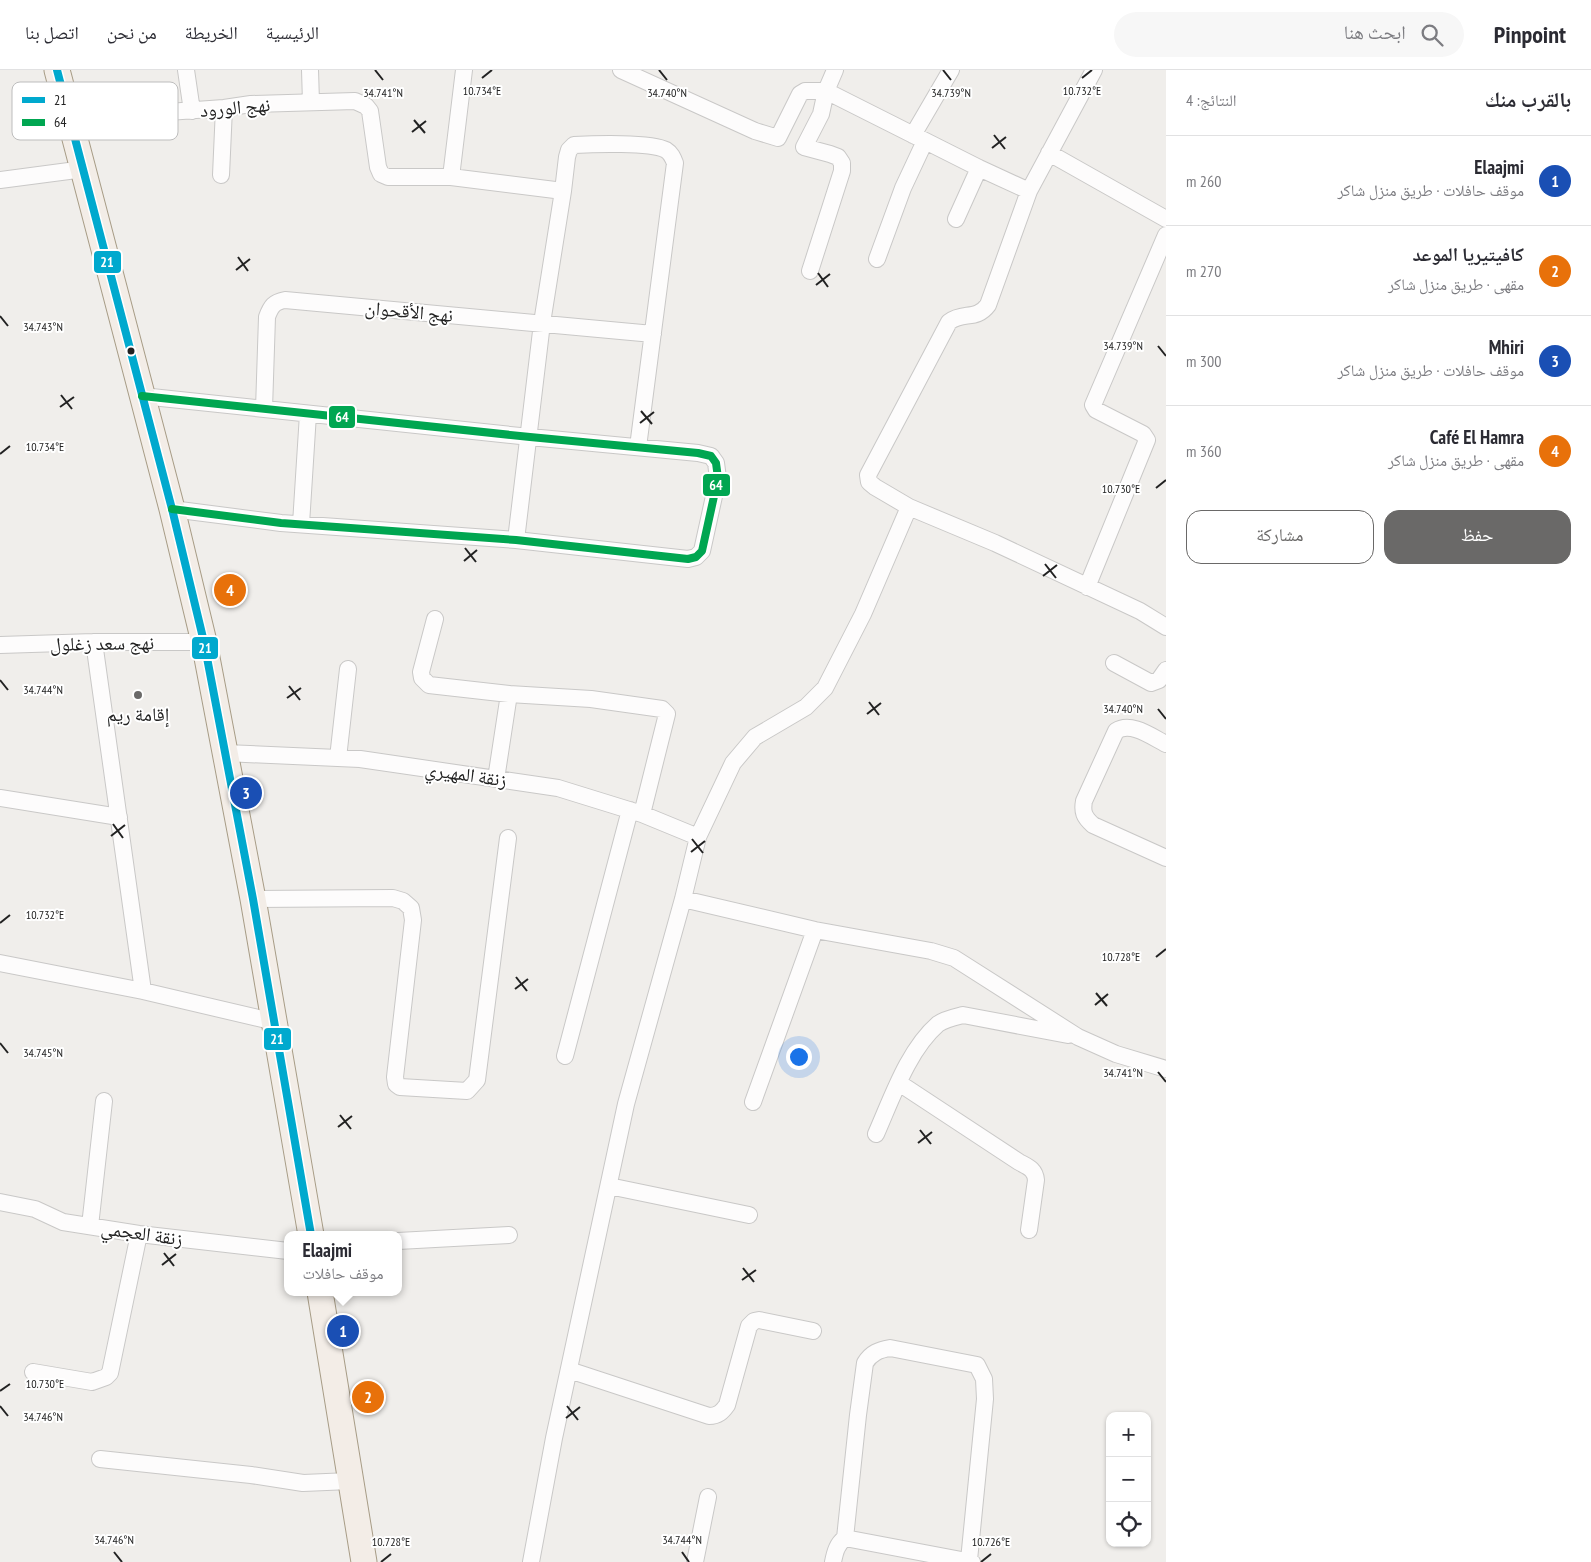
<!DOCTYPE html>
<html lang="ar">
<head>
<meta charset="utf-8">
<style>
	:root { --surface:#fff; --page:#f7f7f7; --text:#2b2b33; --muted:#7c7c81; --line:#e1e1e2; --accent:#6a6968 }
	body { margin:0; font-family:"PT Sans Narrow","Noto Naskh Arabic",sans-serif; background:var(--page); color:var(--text); direction:rtl }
	.controls { position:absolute; right:15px; bottom:15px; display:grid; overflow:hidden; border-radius:10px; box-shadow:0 1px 4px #0004 }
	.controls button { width:45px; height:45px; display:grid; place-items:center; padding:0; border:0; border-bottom:1px solid var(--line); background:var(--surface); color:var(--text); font:25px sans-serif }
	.you { position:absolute; left:798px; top:986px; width:18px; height:18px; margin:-12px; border:4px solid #fff; border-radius:50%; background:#1a73e8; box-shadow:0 0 0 8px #1a73e833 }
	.badge { display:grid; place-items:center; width:32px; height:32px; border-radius:50%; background:var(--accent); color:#fff; font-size:16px; font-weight:700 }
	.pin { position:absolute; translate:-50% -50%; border:2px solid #fff; box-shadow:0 1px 5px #0006 }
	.popup { position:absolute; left:284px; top:1161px; width:118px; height:65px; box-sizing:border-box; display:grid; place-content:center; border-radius:10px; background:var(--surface); filter:drop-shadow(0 1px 4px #0005); font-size:16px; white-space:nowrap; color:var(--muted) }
	.popup b { font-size:19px; color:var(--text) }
	.popup::after { content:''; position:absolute; left:50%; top:100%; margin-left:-10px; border:10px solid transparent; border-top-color:var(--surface) }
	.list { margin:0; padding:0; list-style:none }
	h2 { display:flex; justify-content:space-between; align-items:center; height:65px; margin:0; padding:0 20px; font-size:21px }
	h2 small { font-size:16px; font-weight:400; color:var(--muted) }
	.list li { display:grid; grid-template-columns:32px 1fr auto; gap:15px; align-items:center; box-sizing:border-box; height:90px; padding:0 20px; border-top:1px solid var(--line) }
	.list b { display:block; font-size:19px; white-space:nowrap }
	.list p { margin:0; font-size:16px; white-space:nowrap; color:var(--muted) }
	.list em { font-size:16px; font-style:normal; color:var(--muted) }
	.actions { display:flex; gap:10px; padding:15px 20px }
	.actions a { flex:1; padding:11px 0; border:1px solid var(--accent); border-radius:15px; text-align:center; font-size:18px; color:var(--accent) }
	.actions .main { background:var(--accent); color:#fff }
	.icon { flex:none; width:28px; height:28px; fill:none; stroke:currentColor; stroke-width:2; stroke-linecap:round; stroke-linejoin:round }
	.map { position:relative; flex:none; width:1166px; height:1492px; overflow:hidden; direction:ltr }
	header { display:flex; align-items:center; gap:30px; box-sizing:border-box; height:70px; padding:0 25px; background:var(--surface); border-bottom:1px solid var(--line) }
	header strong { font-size:24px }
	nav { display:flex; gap:28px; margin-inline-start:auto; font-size:18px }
	.search { width:350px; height:45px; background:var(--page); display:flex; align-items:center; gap:12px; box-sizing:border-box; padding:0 18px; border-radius:28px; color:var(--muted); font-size:19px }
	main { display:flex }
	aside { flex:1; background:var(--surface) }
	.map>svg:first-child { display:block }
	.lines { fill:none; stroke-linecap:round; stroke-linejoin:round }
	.minor-casing { stroke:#c9c8c7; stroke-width:18 }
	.primary-casing { stroke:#a79c86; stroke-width:27 }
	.minor { stroke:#fdfcfc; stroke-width:16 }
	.primary { stroke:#f3ede7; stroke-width:25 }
	.bus-1-casing { stroke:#fff; stroke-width:11 }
	.bus-2-casing { stroke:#fff; stroke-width:11 }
	.bus-1 { stroke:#00a9ce; stroke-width:8 }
	.bus-2 { stroke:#00a651; stroke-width:8 }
	.ticks { fill:none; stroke:#222; stroke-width:2 }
	.bus-dot { fill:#222; stroke:#fff; stroke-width:2 }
	.poi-dot { fill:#6a6968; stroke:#fff; stroke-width:2 }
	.labels { text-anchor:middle; stroke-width:4; stroke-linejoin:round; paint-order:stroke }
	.street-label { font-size:19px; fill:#222; stroke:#fff }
	.poi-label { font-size:19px; fill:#222; stroke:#fff }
	.key { fill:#fff; stroke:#bdbdbd; stroke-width:1 }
	.key-label { font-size:14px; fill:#222 }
	.ticks-label { font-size:12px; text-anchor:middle; fill:#222; stroke:#fff; stroke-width:4; stroke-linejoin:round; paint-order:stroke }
	.line-badge { stroke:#fff; stroke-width:2 }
	.badge-label { font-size:14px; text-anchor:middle; font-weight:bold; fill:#fff }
</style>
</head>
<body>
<header>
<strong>Pinpoint</strong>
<div class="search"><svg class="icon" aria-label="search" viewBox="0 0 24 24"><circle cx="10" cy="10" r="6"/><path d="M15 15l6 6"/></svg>ابحث هنا</div>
<nav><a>الرئيسية</a><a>الخريطة</a><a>من نحن</a><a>اتصل بنا</a></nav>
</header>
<main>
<aside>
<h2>بالقرب منك<small>النتائج: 4</small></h2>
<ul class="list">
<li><span class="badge" style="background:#1a4fb4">1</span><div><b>Elaajmi</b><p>موقف حافلات · طريق منزل شاكر</p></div><em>260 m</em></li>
<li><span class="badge" style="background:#e8710a">2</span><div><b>كافيتيريا الموعد</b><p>مقهى · طريق منزل شاكر</p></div><em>270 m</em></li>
<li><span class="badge" style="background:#1a4fb4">3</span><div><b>Mhiri</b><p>موقف حافلات · طريق منزل شاكر</p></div><em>300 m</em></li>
<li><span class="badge" style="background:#e8710a">4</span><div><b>Café El Hamra</b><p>مقهى · طريق منزل شاكر</p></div><em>360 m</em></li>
</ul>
<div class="actions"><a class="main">حفظ</a><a>مشاركة</a></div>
</aside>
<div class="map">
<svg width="1166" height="1492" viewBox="0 0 1166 1492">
	<rect width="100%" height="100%" fill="#f0eeeb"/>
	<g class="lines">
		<defs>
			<path id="minor" d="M 186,0 L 192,41
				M 310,0 L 311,32
				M 621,0 L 755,61 L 778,68 L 800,24 L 805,21 L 826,21 L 835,0
				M 70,49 L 224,38 L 251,34 L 355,31 L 366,36 L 370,41 L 378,97 L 381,104 L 388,107 L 451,107 L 563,121
				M 913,65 L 951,0
				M 1049,83 L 1166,149
				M 221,105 L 224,38
				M 451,107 L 464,0
				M 0,110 L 84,99
				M 956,149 L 979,98
				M 877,189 L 903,118 L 925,71
				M 810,201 L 842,101 L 842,93 L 838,87 L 830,84 L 804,77 L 821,44 L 826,21 L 979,98 L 1029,121
				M 142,326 L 530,367 L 698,383 L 711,386 L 716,393 L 718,408 L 702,481 L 696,487 L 688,489 L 516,470 L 281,453 L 172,439
				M 264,339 L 267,247 C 271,236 274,232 285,230 L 653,264
				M 909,437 L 995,473 L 1140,541 L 1166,557
				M 301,454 L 308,344
				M 516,470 L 542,253 L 563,121 L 567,87 L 569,80 L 574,75 C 593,74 651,72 666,80 C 671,83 673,88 675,93 L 638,377
				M 1087,517 L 1147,370 L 1143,364 L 1096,340 L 1093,335 L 1166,165
				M 435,549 L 421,602 L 422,608 L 429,615 L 509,624 L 591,629 L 662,639 L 667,644 L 642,744
				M 94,572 L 143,921
				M 0,575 L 94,572 L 204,572
				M 1114,593 L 1151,613 L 1159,610 L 1166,600
				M 1166,674 C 1152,667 1131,651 1116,661 L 1084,731 C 1082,742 1084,747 1093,755 L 1166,788
				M 225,683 L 360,689 L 558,718 L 642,744 L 698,767
				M 338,688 L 348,599
				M 496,709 L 509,624
				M 0,728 L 119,747
				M 253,829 L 393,828 L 403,831 L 411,838 L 413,850 L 395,1007 L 396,1014 L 400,1017 L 467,1021 L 477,1010 L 508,768
				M 683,829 L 815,860 L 931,881 L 954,888 L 1078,967 L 1116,984 L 1166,999
				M 0,893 L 143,921 L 275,952
				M 565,986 L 630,740
				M 899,1013 L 1019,1092 C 1028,1097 1035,1099 1036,1110 L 1029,1160
				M 753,1032 L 815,860
				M 876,1064 C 892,1028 908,980 938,954 C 945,949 955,947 963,945 L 1068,965
				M 609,1116 L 749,1145
				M 0,1132 L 35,1139 L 63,1152 L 139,1164 L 288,1181
				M 90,1156 L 104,1031
				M 398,1171 L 509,1165
				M 569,1300 L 709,1346 C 718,1346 722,1342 727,1335 L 749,1256 L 754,1251 L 759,1250 L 813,1261
				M 33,1302 L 92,1312 L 106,1307 L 110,1303 L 139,1164
				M 100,1389 L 251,1405 L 303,1413 L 350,1411
				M 845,1468 L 972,1492
				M 531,1492 L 554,1368 L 626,1034 L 683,829 L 698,767 L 733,693 L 755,667 L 806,637 L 825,618 L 863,544 L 909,437 L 875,417 L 869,412 L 868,405 L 949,252 C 963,241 976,251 988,235 L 1029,121 L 1094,0
				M 695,1492 L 708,1427
				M 833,1492 C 835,1482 837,1474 845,1468 L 858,1345 L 865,1293 C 871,1283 879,1280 890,1278 L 977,1295 L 984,1309 L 985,1329 L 969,1490"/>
			<path id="primary" d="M 57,0 L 172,439 L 204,572 L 253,829 L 311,1165
				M 320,1222 L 364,1492"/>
		</defs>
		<!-- minor casing -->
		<use href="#minor" class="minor-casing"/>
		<!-- primary casing -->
		<use href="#primary" class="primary-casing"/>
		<!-- minor -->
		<use href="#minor" class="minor"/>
		<!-- primary -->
		<use href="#primary" class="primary"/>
		<defs>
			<path id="bus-1" d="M 57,0 L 172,439 L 204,572 L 253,829 L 311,1165"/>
			<path id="bus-2" d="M 142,326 L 530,367 L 698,383 L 711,386 L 716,393 L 718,408 L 702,481 L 696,487 L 688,489 L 516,470 L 281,453 L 172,439"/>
		</defs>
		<!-- bus-1 casing -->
		<use href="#bus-1" class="bus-1-casing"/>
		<!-- bus-2 casing -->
		<use href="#bus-2" class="bus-2-casing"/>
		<!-- bus-1 -->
		<use href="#bus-1" class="bus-1"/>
		<!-- bus-2 -->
		<use href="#bus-2" class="bus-2"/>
	</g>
	<!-- ticks -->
	<path class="ticks" d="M 375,0 L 383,10M 659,0 L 667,10M 943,0 L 951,10M 482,8 L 492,0M 1082,8 L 1092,0M 414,50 L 425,63M 412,62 L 426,51M 994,65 L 1005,79M 992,78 L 1006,67M 238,187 L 248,201M 236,200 L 250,189M 818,203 L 828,217M 816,215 L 830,204M 0,246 L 8,256M 1158,276 L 1166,286M 61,325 L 72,339M 60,337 L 74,327M 641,341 L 652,354M 640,353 L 654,342M 0,384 L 10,376M 1156,418 L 1166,410M 465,478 L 476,492M 464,491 L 477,480M 1045,494 L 1056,508M 1043,506 L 1057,495M 0,610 L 8,620M 289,616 L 300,630M 287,628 L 301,618M 869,632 L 879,645M 1158,639 L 1166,649M 867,644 L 881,633M 113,754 L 123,768M 111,766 L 125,755M 692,769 L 703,783M 691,782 L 705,771M 0,853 L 10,845M 1156,887 L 1166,879M 516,907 L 527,921M 515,919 L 528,909M 1096,923 L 1107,936M 1095,935 L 1108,924M 0,973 L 8,983M 1158,1002 L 1166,1012M 340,1045 L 351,1059M 338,1057 L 352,1046M 920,1060 L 931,1074M 918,1073 L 932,1062M 164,1183 L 174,1196M 162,1195 L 176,1184M 743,1198 L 754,1212M 742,1210 L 756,1200M 0,1321 L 10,1314M 0,1336 L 8,1346M 567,1336 L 578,1350M 566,1348 L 580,1337M 114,1482 L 122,1492M 682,1482 L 689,1492M 381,1492 L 391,1484M 981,1492 L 991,1484"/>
	<!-- markers -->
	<circle class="bus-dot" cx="131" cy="281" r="4.5"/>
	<circle class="poi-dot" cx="138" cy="625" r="5"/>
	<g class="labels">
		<!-- street labels -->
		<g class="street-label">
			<text transform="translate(235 37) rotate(-5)" y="7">نهج الورود</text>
			<text transform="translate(409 241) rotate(5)" y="7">نهج الأقحوان</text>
			<text transform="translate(102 573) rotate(-1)" y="7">نهج سعد زغلول</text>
			<text transform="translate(466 704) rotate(8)" y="7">زنقة المهيري</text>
			<text transform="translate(142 1163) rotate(8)" y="7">زنقة العجمي</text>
		</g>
		<!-- poi labels -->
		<g class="poi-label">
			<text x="138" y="651">إقامة ريم</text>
		</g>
	</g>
	<!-- legend -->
	<rect x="12" y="12" width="166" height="58" rx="8" class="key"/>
	<rect x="22" y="27" width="23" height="6" fill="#00a9ce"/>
	<rect x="22" y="49" width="23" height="7" fill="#00a651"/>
	<g class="key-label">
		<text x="54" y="35">21</text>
		<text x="54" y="57">64</text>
	</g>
	<g class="ticks-label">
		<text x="482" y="25">10.734°E</text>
		<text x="1082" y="25">10.732°E</text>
		<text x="383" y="27">34.741°N</text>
		<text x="667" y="27">34.740°N</text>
		<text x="951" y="27">34.739°N</text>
		<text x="43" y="261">34.743°N</text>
		<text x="1123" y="280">34.739°N</text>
		<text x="45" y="381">10.734°E</text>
		<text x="1121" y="423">10.730°E</text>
		<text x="43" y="624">34.744°N</text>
		<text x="1123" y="643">34.740°N</text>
		<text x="45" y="849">10.732°E</text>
		<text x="1121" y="891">10.728°E</text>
		<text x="43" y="987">34.745°N</text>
		<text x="1123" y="1007">34.741°N</text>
		<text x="45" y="1318">10.730°E</text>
		<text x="43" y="1351">34.746°N</text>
		<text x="114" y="1474">34.746°N</text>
		<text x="682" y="1474">34.744°N</text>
		<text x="391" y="1476">10.728°E</text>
		<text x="991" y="1476">10.726°E</text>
	</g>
	<g class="line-badge">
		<rect x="93" y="180" width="29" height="24" rx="5" fill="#00a9ce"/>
		<rect x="328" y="335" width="28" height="24" rx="5" fill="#00a651"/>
		<rect x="702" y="403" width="29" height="24" rx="5" fill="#00a651"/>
		<rect x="191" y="566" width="28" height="24" rx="5" fill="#00a9ce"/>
		<rect x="263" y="957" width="29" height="24" rx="5" fill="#00a9ce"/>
	</g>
	<g class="badge-label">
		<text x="107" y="197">21</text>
		<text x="342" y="352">64</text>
		<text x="716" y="420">64</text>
		<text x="205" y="583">21</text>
		<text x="277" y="974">21</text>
	</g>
</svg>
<div class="controls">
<button>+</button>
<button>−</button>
<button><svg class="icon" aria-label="locate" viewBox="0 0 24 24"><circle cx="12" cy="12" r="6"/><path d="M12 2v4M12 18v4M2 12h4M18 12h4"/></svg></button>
</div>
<div class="you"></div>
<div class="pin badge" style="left:343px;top:1261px;background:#1a4fb4">1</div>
<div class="popup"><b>Elaajmi</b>موقف حافلات</div>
<div class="pin badge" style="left:368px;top:1327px;background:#e8710a">2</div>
<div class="pin badge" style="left:246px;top:723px;background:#1a4fb4">3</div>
<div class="pin badge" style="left:230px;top:520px;background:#e8710a">4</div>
</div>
</main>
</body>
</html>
